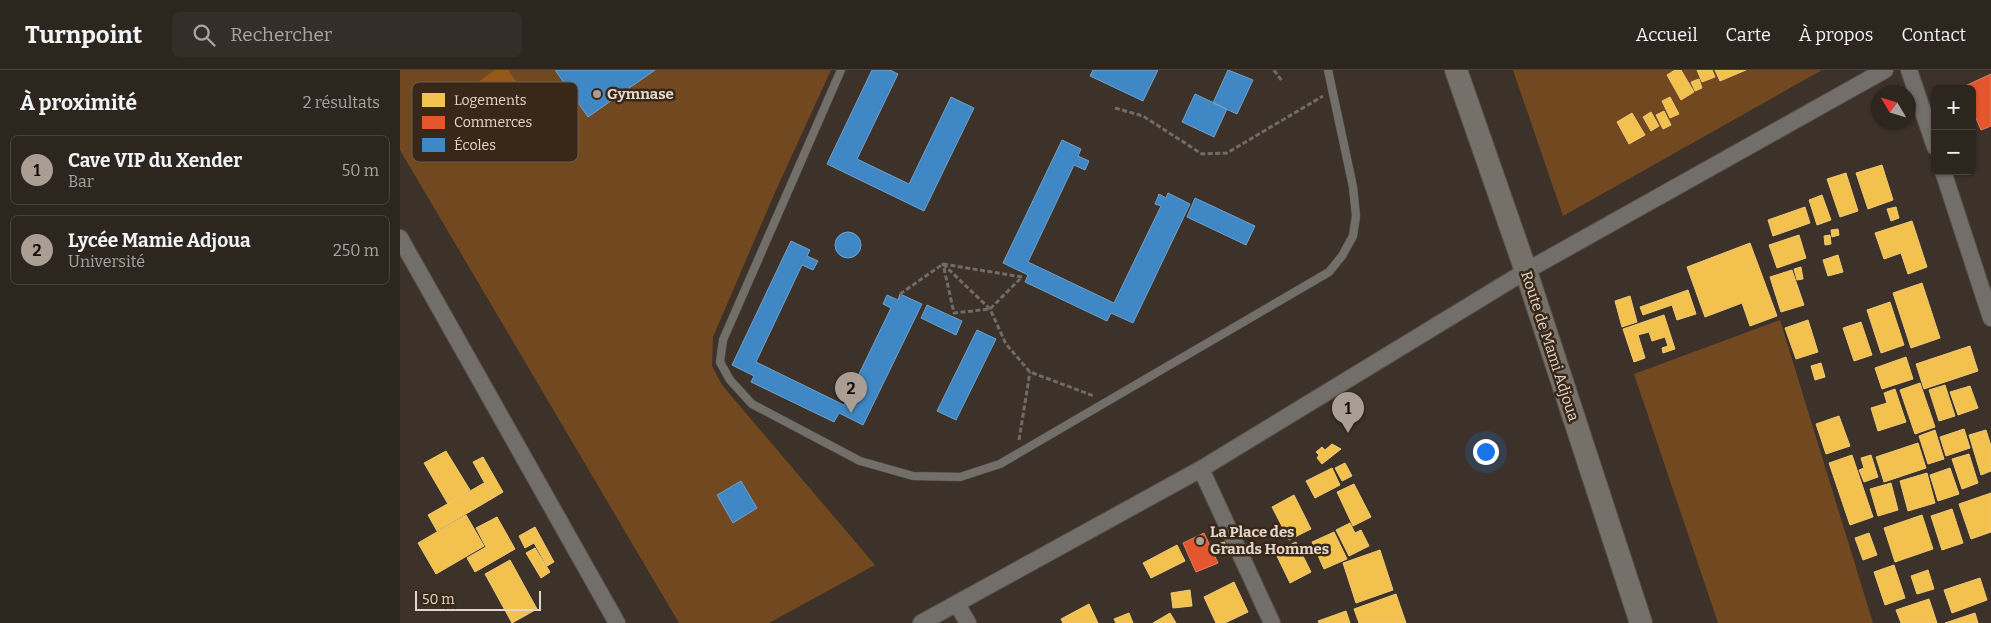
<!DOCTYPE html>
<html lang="fr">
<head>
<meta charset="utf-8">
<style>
	:root { --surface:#2d261f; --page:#352e28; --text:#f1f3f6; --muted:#a7a5a4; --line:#48433d; --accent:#a99d94 }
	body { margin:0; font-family:Bitter,serif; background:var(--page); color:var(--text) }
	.controls { position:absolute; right:15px; top:15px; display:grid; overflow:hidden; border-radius:8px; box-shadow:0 1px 4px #0004 }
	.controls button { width:45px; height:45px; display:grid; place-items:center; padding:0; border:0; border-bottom:1px solid var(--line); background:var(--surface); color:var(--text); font:25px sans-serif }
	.compass { position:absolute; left:1471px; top:15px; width:45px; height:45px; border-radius:50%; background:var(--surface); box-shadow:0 1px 4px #0004; rotate:308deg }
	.scale { position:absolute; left:15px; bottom:12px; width:126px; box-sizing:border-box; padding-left:5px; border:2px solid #e3d7cd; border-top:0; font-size:14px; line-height:18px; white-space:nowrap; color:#e3d7cd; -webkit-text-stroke:4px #392718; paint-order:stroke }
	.you { position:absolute; left:1085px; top:381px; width:18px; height:18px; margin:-12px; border:4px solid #fff; border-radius:50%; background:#1a73e8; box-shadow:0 0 0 8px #1a73e833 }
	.badge { display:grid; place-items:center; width:32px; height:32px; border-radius:50%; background:var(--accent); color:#111; font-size:16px; font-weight:700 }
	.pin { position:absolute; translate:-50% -41px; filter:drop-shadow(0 1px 2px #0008) }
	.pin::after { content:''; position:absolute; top:26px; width:18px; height:15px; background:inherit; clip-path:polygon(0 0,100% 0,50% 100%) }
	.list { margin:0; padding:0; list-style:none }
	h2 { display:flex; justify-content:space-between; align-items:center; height:65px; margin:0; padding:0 20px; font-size:21px }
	h2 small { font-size:16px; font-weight:400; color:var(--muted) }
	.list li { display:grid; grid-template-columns:32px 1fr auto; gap:15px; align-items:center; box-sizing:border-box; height:70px; margin:0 10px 10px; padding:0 10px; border:1px solid var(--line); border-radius:8px }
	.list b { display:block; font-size:19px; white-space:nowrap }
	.list p { margin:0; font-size:16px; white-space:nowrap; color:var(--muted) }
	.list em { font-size:16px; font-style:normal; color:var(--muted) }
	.icon { flex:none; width:28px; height:28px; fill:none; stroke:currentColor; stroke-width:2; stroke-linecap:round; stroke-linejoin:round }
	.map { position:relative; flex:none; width:1591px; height:553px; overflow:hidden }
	header { display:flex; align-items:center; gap:30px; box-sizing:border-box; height:70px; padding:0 25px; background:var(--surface); border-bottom:1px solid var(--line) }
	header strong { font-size:24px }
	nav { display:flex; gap:28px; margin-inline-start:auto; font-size:18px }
	.search { width:350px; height:45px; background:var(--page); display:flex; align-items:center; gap:12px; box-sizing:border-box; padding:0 18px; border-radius:8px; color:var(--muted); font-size:19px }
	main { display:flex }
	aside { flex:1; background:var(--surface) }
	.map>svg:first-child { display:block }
	.green { fill:#724820 }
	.water { fill:#965917 }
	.homes { fill:#f2c14e; stroke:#eec874 }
	.shops { fill:#e4572e; stroke:#e47d5e }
	.schools { fill:#3f88c5; stroke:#70a0c7 }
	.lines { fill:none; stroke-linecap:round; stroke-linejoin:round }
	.lane-casing { stroke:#585048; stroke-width:9 }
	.street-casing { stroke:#585048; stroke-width:18 }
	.secondary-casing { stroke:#585048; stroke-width:24 }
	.path { stroke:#716b65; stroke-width:3; stroke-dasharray:5 2.5; stroke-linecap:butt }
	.lane { stroke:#726e6a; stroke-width:8 }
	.street { stroke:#726e6a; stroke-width:16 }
	.secondary { stroke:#76706a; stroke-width:22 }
	.poi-dot { fill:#a99d94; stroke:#392718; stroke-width:2 }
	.labels { text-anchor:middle; stroke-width:5; stroke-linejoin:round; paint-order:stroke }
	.poi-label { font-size:15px; font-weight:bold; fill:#e3d7cd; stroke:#392718; text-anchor:start }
	.street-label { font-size:15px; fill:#e3d7cd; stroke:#392718 }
	.key { fill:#392718; stroke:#6c5c4e; stroke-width:1 }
	.key-label { font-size:14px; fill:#e3d7cd }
</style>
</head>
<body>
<header>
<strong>Turnpoint</strong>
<div class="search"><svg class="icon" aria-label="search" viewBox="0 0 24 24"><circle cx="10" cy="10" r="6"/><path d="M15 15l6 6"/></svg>Rechercher</div>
<nav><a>Accueil</a><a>Carte</a><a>À propos</a><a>Contact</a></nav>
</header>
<main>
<aside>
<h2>À proximité<small>2 résultats</small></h2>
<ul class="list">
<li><span class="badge">1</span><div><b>Cave VIP du Xender</b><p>Bar</p></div><em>50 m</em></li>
<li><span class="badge">2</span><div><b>Lycée Mamie Adjoua</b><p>Université</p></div><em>250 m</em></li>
</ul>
</aside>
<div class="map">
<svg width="1591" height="553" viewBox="0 0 1591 553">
	<rect width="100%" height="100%" fill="#3c3229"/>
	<!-- green -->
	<path class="green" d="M 0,0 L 431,0 L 376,120 L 313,267 L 312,296 L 322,315 L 475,495 L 369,553 L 279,553 L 0,80 Z
		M 1113,0 L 1422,0 L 1163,146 Z
		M 1380,250 L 1473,553 L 1318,553 L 1234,304 Z"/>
	<!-- water -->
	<path class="water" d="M 95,0 L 108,0 L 144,51 L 117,69 L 78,12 Z"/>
	<!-- homes -->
	<path class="homes" d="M 1275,0 L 1281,0 L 1294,22 L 1281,30 L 1267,5 Z
		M 1297,0 L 1312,0 L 1315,7 L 1302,12 Z
		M 1315,0 L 1346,0 L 1320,11 Z
		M 1299,9 L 1302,18 L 1295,21 L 1291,12 Z
		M 1270,27 L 1279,44 L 1270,48 L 1262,31 Z
		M 1264,41 L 1271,55 L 1263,59 L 1256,45 Z
		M 1251,42 L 1259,56 L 1251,61 L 1243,47 Z
		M 1232,43 L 1245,65 L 1229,74 L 1217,52 Z
		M 1482,95 L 1493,130 L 1468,139 L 1456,103 Z
		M 1446,103 L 1458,141 L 1440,147 L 1427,109 Z
		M 1422,125 L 1431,150 L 1417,155 L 1409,130 Z
		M 1405,137 L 1410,153 L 1373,166 L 1368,150 Z
		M 1496,137 L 1499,148 L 1491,151 L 1487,139 Z
		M 1512,151 L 1527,197 L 1508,204 L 1501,183 L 1484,189 L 1475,163 Z
		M 1438,159 L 1439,165 L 1432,167 L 1431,160 Z
		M 1399,165 L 1406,188 L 1377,198 L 1369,175 Z
		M 1430,165 L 1431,174 L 1425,175 L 1424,166 Z
		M 1350,173 L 1377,246 L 1350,256 L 1342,233 L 1305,247 L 1287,197 Z
		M 1438,185 L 1443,202 L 1428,206 L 1423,190 Z
		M 1401,197 L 1403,209 L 1397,210 L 1394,199 Z
		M 1392,200 L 1404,235 L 1381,242 L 1370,207 Z
		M 1522,213 L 1540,268 L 1511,278 L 1493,223 Z
		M 1288,220 L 1296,244 L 1277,250 L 1272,235 L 1243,245 L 1240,237 Z
		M 1230,226 L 1237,252 L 1222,257 L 1215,231 Z
		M 1490,232 L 1504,275 L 1481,283 L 1467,240 Z
		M 1264,245 L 1275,279 L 1263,283 L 1262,278 L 1268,276 L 1265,267 L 1252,271 L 1249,262 L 1238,265 L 1245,288 L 1234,292 L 1223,259 Z
		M 1408,250 L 1418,282 L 1396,289 L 1385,258 Z
		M 1461,252 L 1472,285 L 1454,291 L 1443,258 Z
		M 1570,276 L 1578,301 L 1524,319 L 1516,294 Z
		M 1506,287 L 1513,309 L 1482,319 L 1475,298 Z
		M 1421,293 L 1425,307 L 1415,310 L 1411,296 Z
		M 1520,313 L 1535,357 L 1515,364 L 1500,320 Z
		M 1545,315 L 1555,346 L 1539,351 L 1529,320 Z
		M 1570,316 L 1578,338 L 1558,345 L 1550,322 Z
		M 1495,319 L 1506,352 L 1478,361 L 1471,338 L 1487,333 L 1484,323 Z
		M 1439,346 L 1450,376 L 1426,384 L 1416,354 Z
		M 1564,359 L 1570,378 L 1546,386 L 1540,367 Z
		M 1535,360 L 1544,389 L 1528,394 L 1519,366 Z
		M 1586,360 L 1591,376 L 1591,401 L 1581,405 L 1569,365 Z
		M 1518,373 L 1526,398 L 1484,412 L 1476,387 Z
		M 932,374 L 941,379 L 922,394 L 917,388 L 919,385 L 916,382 L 922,377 L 925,380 Z
		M 46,381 L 70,420 L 48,434 L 24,393 Z
		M 1569,384 L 1578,413 L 1562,419 L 1552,389 Z
		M 1452,385 L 1473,447 L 1450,455 L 1429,393 Z
		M 1471,385 L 1478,407 L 1464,412 L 1459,400 L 1464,398 L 1461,388 Z
		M 83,387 L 103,422 L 93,428 L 73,392 Z
		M 945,393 L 952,406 L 942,411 L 935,398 Z
		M 932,398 L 940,415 L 915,428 L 906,411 Z
		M 1550,398 L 1559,424 L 1538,431 L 1530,405 Z
		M 1527,403 L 1535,433 L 1508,441 L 1500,411 Z
		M 84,413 L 93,428 L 37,461 L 28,445 Z
		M 1491,413 L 1498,440 L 1478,446 L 1470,419 Z
		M 954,414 L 971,447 L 953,456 L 937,422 Z
		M 1591,423 L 1591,462 L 1571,469 L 1559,434 Z
		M 894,425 L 911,459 L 889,470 L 872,437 Z
		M 1552,439 L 1563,473 L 1542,480 L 1531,446 Z
		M 66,445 L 84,476 L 36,504 L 18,473 Z
		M 1522,445 L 1533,479 L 1495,492 L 1484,458 Z
		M 97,447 L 115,479 L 75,502 L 67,488 L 86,477 L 76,458 Z
		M 950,453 L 955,463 L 961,460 L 969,476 L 949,486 L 936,460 Z
		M 135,457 L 154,492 L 147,496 L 134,473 L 125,478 L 119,466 Z
		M 934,462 L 947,489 L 924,499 L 912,472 Z
		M 1469,463 L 1477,485 L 1463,490 L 1455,468 Z
		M 825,472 L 827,481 L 819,483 L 816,474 Z
		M 896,472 L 911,502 L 890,513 L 875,482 Z
		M 777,475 L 785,491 L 751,508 L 743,493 Z
		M 135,478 L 150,502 L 141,508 L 126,483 Z
		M 980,480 L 993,520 L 956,533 L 943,493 Z
		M 110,490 L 137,539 L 112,553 L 85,504 Z
		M 1494,495 L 1505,528 L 1485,535 L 1474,502 Z
		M 1528,500 L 1534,519 L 1517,524 L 1511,506 Z
		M 1580,508 L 1587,530 L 1552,543 L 1544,520 Z
		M 834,512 L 848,542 L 825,553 L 816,553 L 804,527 Z
		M 790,520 L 792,536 L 773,538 L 771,523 Z
		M 996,524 L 1006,553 L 959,553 L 954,539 Z
		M 1529,529 L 1537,553 L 1501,553 L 1496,540 Z
		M 689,534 L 698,553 L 663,553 L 661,549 Z
		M 946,541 L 950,553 L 919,553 L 918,551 Z
		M 729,543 L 733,553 L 716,553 L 714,549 Z
		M 770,543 L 776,553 L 753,553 Z
		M 1575,543 L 1578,553 L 1545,553 Z"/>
	<!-- shops -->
	<path class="shops" d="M 1591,4 L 1591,56 L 1581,60 L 1572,39 L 1572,19 L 1564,19 L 1563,17 Z
		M 804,463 L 818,493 L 796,502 L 783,473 Z"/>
	<!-- schools -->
	<path class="schools" d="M 155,0 L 255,0 L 188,47 Z
		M 472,0 L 490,0 L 498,4 L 457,89 L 509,114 L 551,27 L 574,38 L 524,141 L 427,94 Z
		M 693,0 L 758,0 L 743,31 L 690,6 Z
		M 828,0 L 853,10 L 837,44 L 813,33 Z
		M 795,24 L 827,39 L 814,67 L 782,52 Z
		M 662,70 L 681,79 L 678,86 L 689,91 L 685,100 L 674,95 L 628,192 L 714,233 L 761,136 L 755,134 L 759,124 L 766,128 L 768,123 L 790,134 L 733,253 L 711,243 L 707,251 L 625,212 L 628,205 L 603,193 Z
		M 795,128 L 855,156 L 846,175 L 787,147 Z
		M435 175a13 13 0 1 1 26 0a13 13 0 1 1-26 0Z
		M 391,171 L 410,180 L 407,186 L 418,191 L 413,200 L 402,195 L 356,292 L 444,335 L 491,238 L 483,234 L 487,225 L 498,230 L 500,224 L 522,234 L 463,355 L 439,343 L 434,352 L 351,312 L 354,306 L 332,295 Z
		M 527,235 L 562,251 L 556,265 L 521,248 Z
		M 577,260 L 596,269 L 556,350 L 537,341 Z
		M 341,411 L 357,438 L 333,453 L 317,425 Z"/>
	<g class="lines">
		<defs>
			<path id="lane" d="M 441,0 L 323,270 L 320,292 L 330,310 L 352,334 L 460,391 L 513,406 L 560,407 L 600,394 L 929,202 L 942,186 L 953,166 L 956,146 L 953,117 L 928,0"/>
			<path id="street" d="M 1509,0 L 1535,77
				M 1543,101 L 1591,248
				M 0,168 L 217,553
				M 801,399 L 872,553
				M 557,534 L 568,553
				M 521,553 L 801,399 L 1126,201 L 1485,0"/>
			<path id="secondary" d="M 1056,0 L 1126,201 L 1241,553"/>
		</defs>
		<!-- lane casing -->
		<use href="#lane" class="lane-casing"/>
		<!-- street casing -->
		<use href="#street" class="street-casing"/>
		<!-- secondary casing -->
		<use href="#secondary" class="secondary-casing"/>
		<!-- path -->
		<path class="path" d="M 874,0 L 882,11
			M 715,38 L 743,46 L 802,84 L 827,83 L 923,26
			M 543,194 L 622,207 L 590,239 L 554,243 Z
			M 500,224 L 543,194 L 590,239 L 606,274 L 630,302 L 694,326
			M 619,370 L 630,302"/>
		<!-- lane -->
		<use href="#lane" class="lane"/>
		<!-- street -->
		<use href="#street" class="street"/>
		<!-- secondary -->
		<use href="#secondary" class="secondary"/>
	</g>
	<!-- markers -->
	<g class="poi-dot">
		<circle cx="197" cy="24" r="5"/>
		<circle cx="800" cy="471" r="5"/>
	</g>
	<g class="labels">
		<!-- poi labels -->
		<g class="poi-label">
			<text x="207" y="29">Gymnase</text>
			<text x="810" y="467">La Place des<tspan x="810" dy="17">Grands Hommes</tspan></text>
		</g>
		<!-- street labels -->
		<g class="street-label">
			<text transform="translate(1150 276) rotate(72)" y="5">Route de Mami Adjoua</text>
		</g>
	</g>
	<!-- legend -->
	<rect x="12" y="12" width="166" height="80" rx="8" class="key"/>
	<rect x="22" y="23" width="23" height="14" fill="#f2c14e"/>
	<rect x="22" y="46" width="23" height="13" fill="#e4572e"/>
	<rect x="22" y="68" width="23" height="14" fill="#3f88c5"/>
	<g class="key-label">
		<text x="54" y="35">Logements</text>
		<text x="54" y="57">Commerces</text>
		<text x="54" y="80">Écoles</text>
	</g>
</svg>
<div class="controls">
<button>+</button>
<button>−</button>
</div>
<svg class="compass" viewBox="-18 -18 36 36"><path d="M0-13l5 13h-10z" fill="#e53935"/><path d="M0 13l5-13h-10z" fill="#a7a5a4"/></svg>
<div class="scale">50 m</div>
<div class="you"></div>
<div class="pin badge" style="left:948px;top:363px">1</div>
<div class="pin badge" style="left:451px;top:343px">2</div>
</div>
</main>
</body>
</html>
